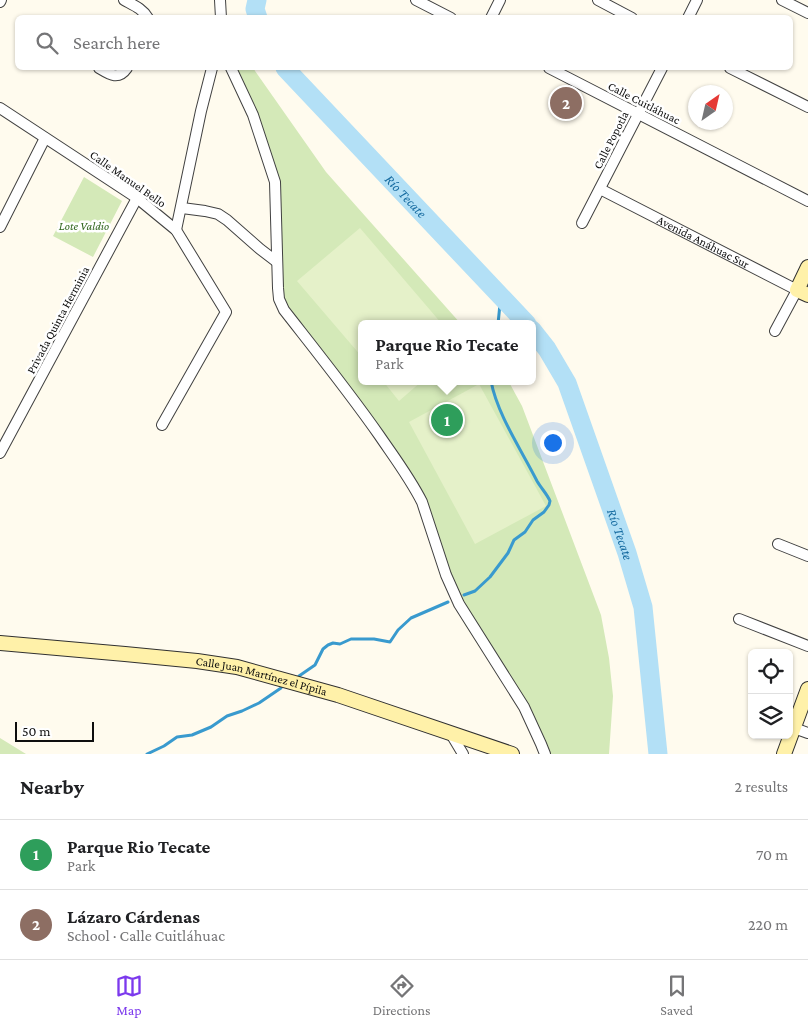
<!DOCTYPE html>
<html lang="en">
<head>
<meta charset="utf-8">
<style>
	:root { --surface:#fff; --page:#f6f6f6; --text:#202124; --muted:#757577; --line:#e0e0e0; --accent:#7c3aed }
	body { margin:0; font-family:"Crimson Pro",serif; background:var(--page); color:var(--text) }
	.controls { position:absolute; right:15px; bottom:15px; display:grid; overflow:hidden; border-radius:8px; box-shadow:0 1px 4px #0004 }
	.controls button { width:45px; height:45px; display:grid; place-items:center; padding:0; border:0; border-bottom:1px solid var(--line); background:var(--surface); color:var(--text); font:25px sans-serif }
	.compass { position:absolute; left:688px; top:85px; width:45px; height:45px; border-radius:50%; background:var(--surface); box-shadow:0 1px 4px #0004; rotate:34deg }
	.scale { position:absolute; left:15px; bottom:12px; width:79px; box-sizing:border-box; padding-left:5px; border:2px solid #0e0e0e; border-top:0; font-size:14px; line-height:18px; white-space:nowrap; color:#0e0e0e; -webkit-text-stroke:4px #fff; paint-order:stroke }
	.you { position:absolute; left:552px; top:442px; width:18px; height:18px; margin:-12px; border:4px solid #fff; border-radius:50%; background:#1a73e8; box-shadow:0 0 0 8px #1a73e833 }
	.badge { display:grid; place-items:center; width:32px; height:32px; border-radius:50%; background:var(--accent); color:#fff; font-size:16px; font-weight:700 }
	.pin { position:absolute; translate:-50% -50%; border:2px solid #fff; box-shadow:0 1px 5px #0006 }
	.popup { position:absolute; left:358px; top:320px; width:178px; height:65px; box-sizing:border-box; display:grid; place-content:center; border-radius:8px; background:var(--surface); filter:drop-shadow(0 1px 4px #0005); font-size:16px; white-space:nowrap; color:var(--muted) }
	.popup b { font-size:19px; color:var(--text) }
	.popup::after { content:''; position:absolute; left:50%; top:100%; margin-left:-10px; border:10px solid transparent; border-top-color:var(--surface) }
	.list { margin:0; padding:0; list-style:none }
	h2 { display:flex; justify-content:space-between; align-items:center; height:65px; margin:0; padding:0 20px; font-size:21px }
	h2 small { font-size:16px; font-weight:400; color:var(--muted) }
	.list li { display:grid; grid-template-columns:32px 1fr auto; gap:15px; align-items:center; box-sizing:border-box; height:70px; padding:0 20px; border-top:1px solid var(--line) }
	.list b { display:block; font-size:19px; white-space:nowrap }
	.list p { margin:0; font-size:16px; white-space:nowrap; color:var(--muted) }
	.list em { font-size:16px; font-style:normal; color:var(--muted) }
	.icon { flex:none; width:28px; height:28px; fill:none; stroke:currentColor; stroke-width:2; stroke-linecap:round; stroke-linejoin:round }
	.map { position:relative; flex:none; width:808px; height:754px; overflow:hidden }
	.search { position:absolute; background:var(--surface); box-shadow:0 1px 4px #0004; left:15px; right:15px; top:15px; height:55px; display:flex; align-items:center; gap:12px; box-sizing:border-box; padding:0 18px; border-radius:8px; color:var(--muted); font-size:19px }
	.sheet { height:205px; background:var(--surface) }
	nav { display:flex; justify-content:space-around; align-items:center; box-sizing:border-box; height:70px; border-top:1px solid var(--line); background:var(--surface); font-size:14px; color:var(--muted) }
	nav a { display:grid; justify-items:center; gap:2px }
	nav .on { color:var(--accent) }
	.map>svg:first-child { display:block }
	.green { fill:#d4e9b8 }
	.pitch { fill:#e5f1c9 }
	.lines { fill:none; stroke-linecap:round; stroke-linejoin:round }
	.stream { stroke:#399ace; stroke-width:3 }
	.river { stroke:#b3e0f6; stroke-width:19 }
	.street-casing { stroke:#414141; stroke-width:12 }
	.secondary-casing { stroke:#303030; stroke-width:16 }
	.street { stroke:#fff; stroke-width:10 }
	.secondary { stroke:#fff1a9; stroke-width:14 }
	.labels { text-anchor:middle; stroke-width:5; stroke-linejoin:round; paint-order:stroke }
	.street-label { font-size:12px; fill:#0e0e0e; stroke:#fff }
	.park-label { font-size:12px; font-style:italic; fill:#30661d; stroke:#fff }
	.water-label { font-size:14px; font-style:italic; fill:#166ba0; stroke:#fff }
</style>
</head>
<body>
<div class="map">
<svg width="808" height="754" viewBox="0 0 808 754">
	<rect width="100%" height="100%" fill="#fffbee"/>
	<!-- green -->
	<path class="green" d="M 231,68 L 253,68 L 326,172 L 461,324 L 362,324 L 362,381 L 508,381 L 510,384 L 522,406 L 601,615 L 609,658 L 613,696 L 609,754 L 539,754 L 532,732 L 503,679 L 465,625 L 443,574 L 426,516 L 404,472 L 307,338 L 279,294 L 269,159 Z
		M 84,177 L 122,201 L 93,257 L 53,236 Z
		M 0,738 L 26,754 L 0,754 Z"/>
	<!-- pitch -->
	<path class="pitch" d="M 360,228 L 442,324 L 362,324 L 362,357 L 297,281 Z
		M 383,381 L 422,381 L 399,401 Z
		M 479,384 L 546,506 L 475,544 L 409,422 Z"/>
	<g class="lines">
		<!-- stream -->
		<path class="stream" d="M 498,324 L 500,304 L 498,293
			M 464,595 L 475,591 L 490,577 L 508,553 L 514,540 L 525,532 L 533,520 L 544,512 L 549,505 L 550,501 C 547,494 541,488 537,481 C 522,451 497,414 491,381
			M 299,676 L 315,665 L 323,649 L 328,645 L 333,643 L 340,644 L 351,639 L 374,639 L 390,642 L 398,630 L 411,618 L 448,602
			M 147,754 L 164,746 L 177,737 L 192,735 L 211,727 L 227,716 L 242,711 L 259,703 L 281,688"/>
		<!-- river -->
		<g class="river">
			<path d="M 257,0 L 255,9 L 258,18"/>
			<path id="s1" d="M 285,68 L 527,324"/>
			<path id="s2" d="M 532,330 L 547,349 L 567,383 L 627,553 L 643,607 L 658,754"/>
		</g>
		<defs>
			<g id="street">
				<path d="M 124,0 C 133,5 142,8 148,18"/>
				<path d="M 220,0 L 221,18"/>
				<path d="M 416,0 L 451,18"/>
				<path d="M 598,0 L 632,18"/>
				<path d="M 782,0 L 808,13"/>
				<path d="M 0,2 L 1,0"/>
				<path d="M 491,18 L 500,0"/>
				<path d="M 688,18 L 697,0"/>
				<path d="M 99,68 C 109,74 118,81 127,68"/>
				<path d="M 231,68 L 253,115 L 275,182 L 278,288 L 279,299 L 284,310 C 316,351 349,392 379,435 C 394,457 410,478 422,502 L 446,575 L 459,604 L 524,707 L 541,744 L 545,754"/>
				<path d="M 549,68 L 808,201"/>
				<path d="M 730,68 L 808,107"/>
				<path d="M 0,108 L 137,198 L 176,230 L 226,312 L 162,425"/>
				<path id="s3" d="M 600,189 L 797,290 L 775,331"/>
				<path d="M 182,208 L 205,211 L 218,214 L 227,220 L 260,249 L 277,262"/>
				<path d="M 582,223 L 662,68"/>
				<path d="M 0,227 L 45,138"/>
				<path d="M 176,230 L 201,111 L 212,68"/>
				<path d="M 0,453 L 137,198"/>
				<path d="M 778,544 L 808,556"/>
				<path d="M 739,619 L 808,646"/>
				<path d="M 794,728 L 808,733"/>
				<path d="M 451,734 L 463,754"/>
			</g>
			<g id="secondary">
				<path d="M 808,267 L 797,290 L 808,295"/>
				<path id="s4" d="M 0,643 L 125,654 L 197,661 L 237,667 L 338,695 L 512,754"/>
				<path d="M 784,754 L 808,689"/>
			</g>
		</defs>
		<!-- street casing -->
		<use href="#street" class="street-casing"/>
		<!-- secondary casing -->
		<use href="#secondary" class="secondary-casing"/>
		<!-- street -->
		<use href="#street" class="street"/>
		<!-- secondary -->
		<use href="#secondary" class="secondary"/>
	</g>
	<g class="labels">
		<!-- street labels -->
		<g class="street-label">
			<text transform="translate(644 103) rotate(27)" y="4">Calle Cuitláhuac</text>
			<text transform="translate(611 140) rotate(-63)" y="4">Calle Popotla</text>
			<text transform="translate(128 179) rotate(35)" y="4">Calle Manuel Bello</text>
			<text dy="4" stroke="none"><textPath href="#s3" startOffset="116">Avenida Anáhuac Sur</textPath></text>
			<text transform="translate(58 320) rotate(-62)" y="4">Privada Quinta Herminia</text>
			<text dy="4" stroke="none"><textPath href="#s4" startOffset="264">Calle Juan Martínez el Pípila</textPath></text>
		</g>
		<!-- park labels -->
		<g class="park-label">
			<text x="84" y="230">Lote Valdio</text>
		</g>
		<!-- water labels -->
		<g class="water-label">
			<text dy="5" stroke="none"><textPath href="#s1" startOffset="176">Río Tecate</textPath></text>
			<text dy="5" stroke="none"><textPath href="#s2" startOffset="224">Río Tecate</textPath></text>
		</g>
	</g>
</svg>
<div class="controls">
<button><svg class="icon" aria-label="locate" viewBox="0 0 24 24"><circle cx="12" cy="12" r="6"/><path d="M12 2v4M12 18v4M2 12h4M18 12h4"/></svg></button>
<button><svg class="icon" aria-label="layers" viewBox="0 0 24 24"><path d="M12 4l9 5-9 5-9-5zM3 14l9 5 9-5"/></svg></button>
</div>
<svg class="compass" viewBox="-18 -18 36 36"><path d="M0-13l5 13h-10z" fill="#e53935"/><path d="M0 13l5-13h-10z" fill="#757577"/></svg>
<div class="scale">50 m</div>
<div class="you"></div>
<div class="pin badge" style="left:447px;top:420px;background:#2e9e5b">1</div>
<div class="popup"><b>Parque Rio Tecate</b>Park</div>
<div class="pin badge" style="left:566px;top:103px;background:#8d6e63">2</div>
<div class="search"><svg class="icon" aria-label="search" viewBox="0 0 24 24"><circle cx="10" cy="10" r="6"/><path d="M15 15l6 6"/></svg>Search here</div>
</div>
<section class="sheet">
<h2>Nearby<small>2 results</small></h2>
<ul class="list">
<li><span class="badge" style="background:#2e9e5b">1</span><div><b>Parque Rio Tecate</b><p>Park</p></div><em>70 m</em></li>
<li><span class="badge" style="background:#8d6e63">2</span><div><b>Lázaro Cárdenas</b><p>School · Calle Cuitláhuac</p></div><em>220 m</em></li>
</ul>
</section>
<nav>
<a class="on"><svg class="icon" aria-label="map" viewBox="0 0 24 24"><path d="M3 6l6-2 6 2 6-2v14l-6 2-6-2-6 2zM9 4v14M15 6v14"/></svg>Map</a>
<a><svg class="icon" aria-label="directions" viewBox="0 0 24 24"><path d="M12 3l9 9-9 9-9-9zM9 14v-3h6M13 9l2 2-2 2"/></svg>Directions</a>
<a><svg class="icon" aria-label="saved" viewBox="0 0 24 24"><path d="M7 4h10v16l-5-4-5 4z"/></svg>Saved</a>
</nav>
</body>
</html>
